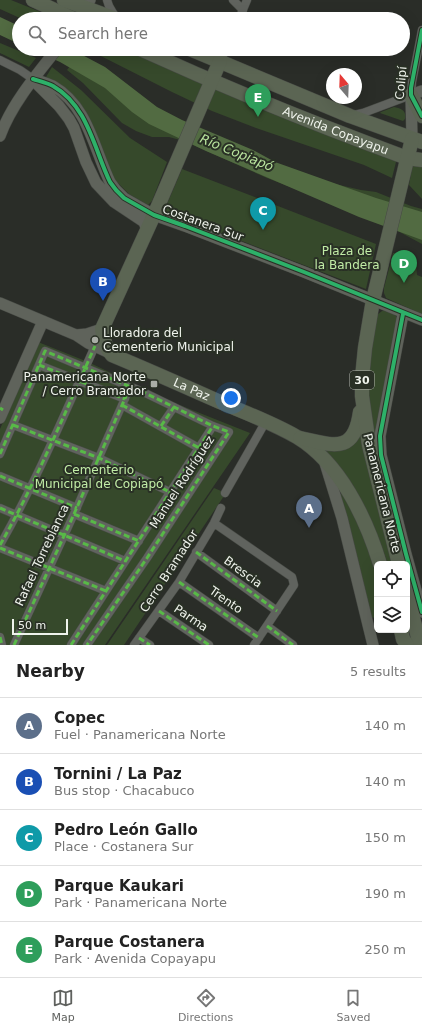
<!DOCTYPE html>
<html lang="en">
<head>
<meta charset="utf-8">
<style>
	:root { --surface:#fff; --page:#f6f6f6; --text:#222; --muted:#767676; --line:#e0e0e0; --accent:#5f615e }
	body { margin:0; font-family:"DejaVu Sans",sans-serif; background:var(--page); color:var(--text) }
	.controls { position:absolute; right:12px; bottom:12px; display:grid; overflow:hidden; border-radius:6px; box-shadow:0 4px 16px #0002 }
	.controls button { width:36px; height:36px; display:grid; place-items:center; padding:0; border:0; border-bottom:1px solid var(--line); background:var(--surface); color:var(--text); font:20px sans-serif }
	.compass { position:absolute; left:326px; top:68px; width:36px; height:36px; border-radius:50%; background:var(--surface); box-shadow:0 4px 16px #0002; rotate:341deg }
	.scale { position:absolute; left:12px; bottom:10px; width:56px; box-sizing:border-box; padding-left:4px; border:2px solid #eff3ec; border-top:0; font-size:11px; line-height:14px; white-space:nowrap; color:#eff3ec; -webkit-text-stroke:3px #293025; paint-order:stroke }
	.you { position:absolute; left:231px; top:398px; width:14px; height:14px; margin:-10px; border:3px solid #fff; border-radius:50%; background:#1a73e8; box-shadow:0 0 0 6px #1a73e833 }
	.badge { display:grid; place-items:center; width:26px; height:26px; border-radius:50%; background:var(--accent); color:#fff; font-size:13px; font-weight:700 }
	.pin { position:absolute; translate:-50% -33px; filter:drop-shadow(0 1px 2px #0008) }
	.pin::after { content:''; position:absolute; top:21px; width:14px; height:12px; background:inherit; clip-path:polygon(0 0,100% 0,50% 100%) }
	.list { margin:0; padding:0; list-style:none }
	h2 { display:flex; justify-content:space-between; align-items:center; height:52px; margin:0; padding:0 16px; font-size:17px }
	h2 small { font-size:13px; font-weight:400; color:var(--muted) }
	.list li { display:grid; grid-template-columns:26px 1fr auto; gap:12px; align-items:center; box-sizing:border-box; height:56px; padding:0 16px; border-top:1px solid var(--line) }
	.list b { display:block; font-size:15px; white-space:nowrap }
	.list p { margin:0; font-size:13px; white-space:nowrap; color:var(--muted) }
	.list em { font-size:13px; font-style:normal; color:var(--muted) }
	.icon { flex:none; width:22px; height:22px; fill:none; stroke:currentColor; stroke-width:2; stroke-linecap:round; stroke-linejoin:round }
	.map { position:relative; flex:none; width:422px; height:645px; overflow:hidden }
	.search { position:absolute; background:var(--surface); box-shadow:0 4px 16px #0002; left:12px; right:12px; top:12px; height:44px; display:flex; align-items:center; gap:10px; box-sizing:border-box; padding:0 14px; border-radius:22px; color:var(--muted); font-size:15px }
	.sheet { height:332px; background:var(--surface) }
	nav { display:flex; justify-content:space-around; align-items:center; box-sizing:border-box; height:56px; border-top:1px solid var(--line); background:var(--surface); font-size:11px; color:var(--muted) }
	nav a { display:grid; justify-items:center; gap:2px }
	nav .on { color:var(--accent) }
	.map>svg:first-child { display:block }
	.green { fill:#36492b }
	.water { fill:#526b42 }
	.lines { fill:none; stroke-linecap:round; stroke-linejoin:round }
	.street-casing { stroke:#474a45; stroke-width:9 }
	.secondary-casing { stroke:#474a45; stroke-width:12 }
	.highway-casing { stroke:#474a45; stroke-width:15 }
	.street { stroke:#60635e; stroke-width:8 }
	.secondary { stroke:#5f635b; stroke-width:11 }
	.highway { stroke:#5b6553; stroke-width:14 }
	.quiet { stroke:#58b947; stroke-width:3; stroke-dasharray:6 3; stroke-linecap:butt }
	.cycleway-casing { stroke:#293025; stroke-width:6 }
	.cycleway { stroke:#2db169; stroke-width:4 }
	.poi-dot { fill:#aaaea7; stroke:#293025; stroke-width:1.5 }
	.labels { text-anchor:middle; stroke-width:4; stroke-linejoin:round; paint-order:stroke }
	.shield { fill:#293025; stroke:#b4b8b0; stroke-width:1 }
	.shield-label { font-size:11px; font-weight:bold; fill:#eff3ec }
	.street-label { font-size:12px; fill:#eff3ec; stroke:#293025 }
	.park-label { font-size:12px; fill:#c1eca6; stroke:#293025 }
	.poi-label { font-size:12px; fill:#eff3ec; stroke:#293025; text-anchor:start }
	.water-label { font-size:13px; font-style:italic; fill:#b9e49e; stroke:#293025 }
</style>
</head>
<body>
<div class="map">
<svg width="422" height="645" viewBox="0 0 422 645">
	<rect width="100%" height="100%" fill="#2a2d28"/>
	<!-- green -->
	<path class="green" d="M 0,0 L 11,0 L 58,19 L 22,19 L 0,9 Z
		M 0,43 L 36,58 L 29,67 L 0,53 Z
		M 87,49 L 127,49 L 215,88 L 397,158 L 392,178 L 364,165 L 256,128 L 212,111 L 172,92 Z
		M 79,54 L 156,115 L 259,157 L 335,184 L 361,190 L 376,192 L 411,206 L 422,209 L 422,244 L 381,222 L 267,178 L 184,141 L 169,137 L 152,137 L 136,131 L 122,123 L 83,83 L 67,70 Z
		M 52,67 L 81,90 L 130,138 L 167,162 L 152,201 L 148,205 L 129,194 L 115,180 L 66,91 L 46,77 Z
		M 394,107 C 401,108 407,111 405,119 L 403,121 L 380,113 L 381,112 Z
		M 413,162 L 422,163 L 422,199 L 409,185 Z
		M 182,169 L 376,244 L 366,289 L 164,211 Z
		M 393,253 L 402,254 L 403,262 L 416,263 L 417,275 L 422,277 L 422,314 L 386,298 L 384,293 L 384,288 Z
		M 387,310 L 396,316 L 397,320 L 376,452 L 366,378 L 377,315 L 382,311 Z
		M 38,342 L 88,362 L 172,402 L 250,433 L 105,645 L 0,645 L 0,429 Z
		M 361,429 L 393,564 L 388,564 L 372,522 L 316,448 L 332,451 Z
		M 214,488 L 226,493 L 124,645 L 107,645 Z
		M 343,493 L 354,512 L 366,543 L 377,579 L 377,617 L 371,618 L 340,495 Z"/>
	<!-- water -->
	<path class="water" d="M 0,17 L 19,26 L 19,44 L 0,35 Z
		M 31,49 L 71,49 L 105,67 L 157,107 L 182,120 L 253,150 L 275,162 L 376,198 L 422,212 L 422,240 L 359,217 L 206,151 L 149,124 L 132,112 L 105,88 L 60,62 Z"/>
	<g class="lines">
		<defs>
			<path id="street" d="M 107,0 L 109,6 L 116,18
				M 233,0 L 243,10
				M 239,19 L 247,0
				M 0,60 L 20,70 L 33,79
				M 220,61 L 226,49
				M 354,115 L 363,113 L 411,95 L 412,82 L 422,30
				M 39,365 L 125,399
				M 122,405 L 199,448
				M 13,425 L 99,458 L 170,492
				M 161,426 L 174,407
				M 0,454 L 45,351 L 143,392 L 213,426 L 229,432 L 147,558 L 87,645
				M 0,476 L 77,508
				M 225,493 L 266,421
				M 0,508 L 125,561
				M 74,514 L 139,541
				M 214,523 L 292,577 L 294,585 L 254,645
				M 0,545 C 36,482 65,413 95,346
				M 0,548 L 106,591
				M 196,552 L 277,611
				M 179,582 L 259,638
				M 159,611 L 209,645
				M 267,626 L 293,645
				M 0,637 L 2,645
				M 139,638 L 150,645
				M 14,645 L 74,514 L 130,387
				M 71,645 L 213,426
				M 134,645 L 179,582 L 214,523 L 221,508"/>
			<path id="secondary" d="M 81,19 L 90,0
				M 33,79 C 39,81 47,83 53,86 C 88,106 94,149 110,182 L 116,190 L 124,198 L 154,215 L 185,226 L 304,272 L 422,320
				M 33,80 L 59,106 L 69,119 L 74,128 L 86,162 L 96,183 L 114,202 L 144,222 L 147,230
				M 0,136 C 11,105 37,74 57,49
				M 412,139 L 411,95 L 422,91
				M 0,303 L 76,335 L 88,343 L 112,354
				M 403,314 L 380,436 L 381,455 L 406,554 L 422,612
				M 76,335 L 87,334 L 102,329
				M 0,418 L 43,321
				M 325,463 L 342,518 L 373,645"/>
			<g id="highway">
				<path d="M 33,0 L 74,19"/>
				<path d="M 64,0 L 116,19"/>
				<path id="s1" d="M 140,49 C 228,89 317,125 407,158 L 422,160"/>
				<path d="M 190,49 L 350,116 L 422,142"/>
				<path id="s2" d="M 220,61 L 158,206 L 102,329 C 103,339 105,347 112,355 C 148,370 184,386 220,402 C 246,413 273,423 297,437 C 340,463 366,518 380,564"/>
				<path d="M 411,95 L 422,116"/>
				<path d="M 300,438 C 333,445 354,455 360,412"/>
				<path d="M 399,564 L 369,445 L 362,396 L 362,378 L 365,348 L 373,300 L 412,139"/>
				<path d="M 407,595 L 420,645"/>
				<path d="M 401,630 L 403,639 L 407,645"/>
			</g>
		</defs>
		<!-- street casing -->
		<use href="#street" class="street-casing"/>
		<!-- secondary casing -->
		<use href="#secondary" class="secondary-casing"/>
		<!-- highway casing -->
		<use href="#highway" class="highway-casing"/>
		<!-- street -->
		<use href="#street" class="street"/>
		<!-- secondary -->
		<use href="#secondary" class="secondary"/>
		<!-- highway -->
		<use href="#highway" class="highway"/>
		<!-- quiet -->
		<path class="quiet" d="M 39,365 L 125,399
			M 122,405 L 199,448
			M 0,408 L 3,410
			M 13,425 L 99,458 L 170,492
			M 161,426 L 174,407
			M 0,454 L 45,351 L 143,392 L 213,426 L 229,432 L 147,558 L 87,645
			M 0,476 L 77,508
			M 0,508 L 125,561
			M 74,514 L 139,541
			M 0,545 C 36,482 65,413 95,346
			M 0,548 L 106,591
			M 196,552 L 277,611
			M 179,582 L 259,638
			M 159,611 L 209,645
			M 267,626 L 293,645
			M 0,637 L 2,645
			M 139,638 L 150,645
			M 14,645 L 74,514 L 130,387
			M 71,645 L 213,426"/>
		<defs>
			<path id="cycleway" d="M 422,30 L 411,88 L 411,95 L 422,116
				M 33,79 C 39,81 47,83 53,86 C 88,106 94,149 110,182 L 116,190 L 124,198 L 154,215 L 185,226 L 304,272 L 422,320
				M 403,314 L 380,436 L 381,455 L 406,554 L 422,612"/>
		</defs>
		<!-- cycleway casing -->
		<use href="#cycleway" class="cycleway-casing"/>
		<!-- cycleway -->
		<use href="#cycleway" class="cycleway"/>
	</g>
	<!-- markers -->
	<g class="poi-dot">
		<circle cx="95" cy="340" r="4"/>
		<rect x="150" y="380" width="8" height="8" rx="2"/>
	</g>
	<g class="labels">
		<!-- shield labels -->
		<rect class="shield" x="350" y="371" width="24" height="18" rx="3"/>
		<g class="shield-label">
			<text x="362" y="384">30</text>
		</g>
		<!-- street labels -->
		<g class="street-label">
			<text transform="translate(401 83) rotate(-85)" y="4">Colipí</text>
			<text dy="4" stroke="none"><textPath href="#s1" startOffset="212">Avenida Copayapu</textPath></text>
			<text transform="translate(203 223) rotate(20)" y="4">Costanera Sur</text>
			<text dy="4" stroke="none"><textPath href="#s2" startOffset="408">La Paz</textPath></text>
			<text transform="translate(182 482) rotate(-57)" y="4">Manuel Rodríguez</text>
			<text transform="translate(382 493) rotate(76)" y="4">Panamericana Norte</text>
			<text transform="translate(42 555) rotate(-65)" y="4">Rafael Torreblanca</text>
			<text transform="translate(169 571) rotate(-57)" y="4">Cerro Bramador</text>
			<text transform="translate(243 572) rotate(36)" y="4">Brescia</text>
			<text transform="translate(226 600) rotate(35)" y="4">Trento</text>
			<text transform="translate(191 618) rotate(34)" y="4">Parma</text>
		</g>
		<!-- park labels -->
		<g class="park-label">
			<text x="347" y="255">Plaza de<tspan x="347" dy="14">la Bandera</tspan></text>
			<text x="99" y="474">Cementerio<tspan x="99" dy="14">Municipal de Copiapó</tspan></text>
		</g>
		<!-- poi labels -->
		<g class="poi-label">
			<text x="103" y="337">Lloradora del<tspan x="103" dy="14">Cementerio Municipal</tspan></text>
			<text x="146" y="381" text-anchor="end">Panamericana Norte<tspan x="146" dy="14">/ Cerro Bramador</tspan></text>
		</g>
		<!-- water labels -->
		<g class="water-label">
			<text transform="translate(237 152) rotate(22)" y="5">Río Copiapó</text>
		</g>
	</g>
</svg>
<div class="controls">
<button><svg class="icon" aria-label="locate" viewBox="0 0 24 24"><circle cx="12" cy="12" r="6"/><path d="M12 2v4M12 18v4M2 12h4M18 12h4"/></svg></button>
<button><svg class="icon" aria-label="layers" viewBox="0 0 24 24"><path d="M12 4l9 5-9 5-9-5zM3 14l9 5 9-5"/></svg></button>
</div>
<svg class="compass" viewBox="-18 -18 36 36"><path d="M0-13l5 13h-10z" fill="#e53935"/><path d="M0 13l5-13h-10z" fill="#767676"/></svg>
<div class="scale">50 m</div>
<div class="you"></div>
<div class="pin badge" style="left:309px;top:528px;background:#5c6f8a">A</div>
<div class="pin badge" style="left:103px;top:301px;background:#1a4fb4">B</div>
<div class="pin badge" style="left:263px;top:230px;background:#0f9aa8">C</div>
<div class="pin badge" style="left:404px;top:283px;background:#2e9e5b">D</div>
<div class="pin badge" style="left:258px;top:117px;background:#2e9e5b">E</div>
<div class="search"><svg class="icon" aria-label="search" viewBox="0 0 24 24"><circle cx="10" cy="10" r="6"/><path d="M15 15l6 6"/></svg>Search here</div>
</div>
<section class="sheet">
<h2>Nearby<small>5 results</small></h2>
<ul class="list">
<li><span class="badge" style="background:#5c6f8a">A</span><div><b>Copec</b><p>Fuel · Panamericana Norte</p></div><em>140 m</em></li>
<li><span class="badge" style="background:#1a4fb4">B</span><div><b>Tornini / La Paz</b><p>Bus stop · Chacabuco</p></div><em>140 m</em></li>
<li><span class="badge" style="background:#0f9aa8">C</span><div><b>Pedro León Gallo</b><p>Place · Costanera Sur</p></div><em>150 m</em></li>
<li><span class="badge" style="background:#2e9e5b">D</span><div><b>Parque Kaukari</b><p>Park · Panamericana Norte</p></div><em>190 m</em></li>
<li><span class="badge" style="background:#2e9e5b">E</span><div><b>Parque Costanera</b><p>Park · Avenida Copayapu</p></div><em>250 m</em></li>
</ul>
</section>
<nav>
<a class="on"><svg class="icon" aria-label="map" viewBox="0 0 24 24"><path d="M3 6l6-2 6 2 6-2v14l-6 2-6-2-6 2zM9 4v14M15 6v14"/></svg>Map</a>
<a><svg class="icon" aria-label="directions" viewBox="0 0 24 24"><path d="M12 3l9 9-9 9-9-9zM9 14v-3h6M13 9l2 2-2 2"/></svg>Directions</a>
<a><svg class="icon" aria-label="saved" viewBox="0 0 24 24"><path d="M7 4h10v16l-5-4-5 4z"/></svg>Saved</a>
</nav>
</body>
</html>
